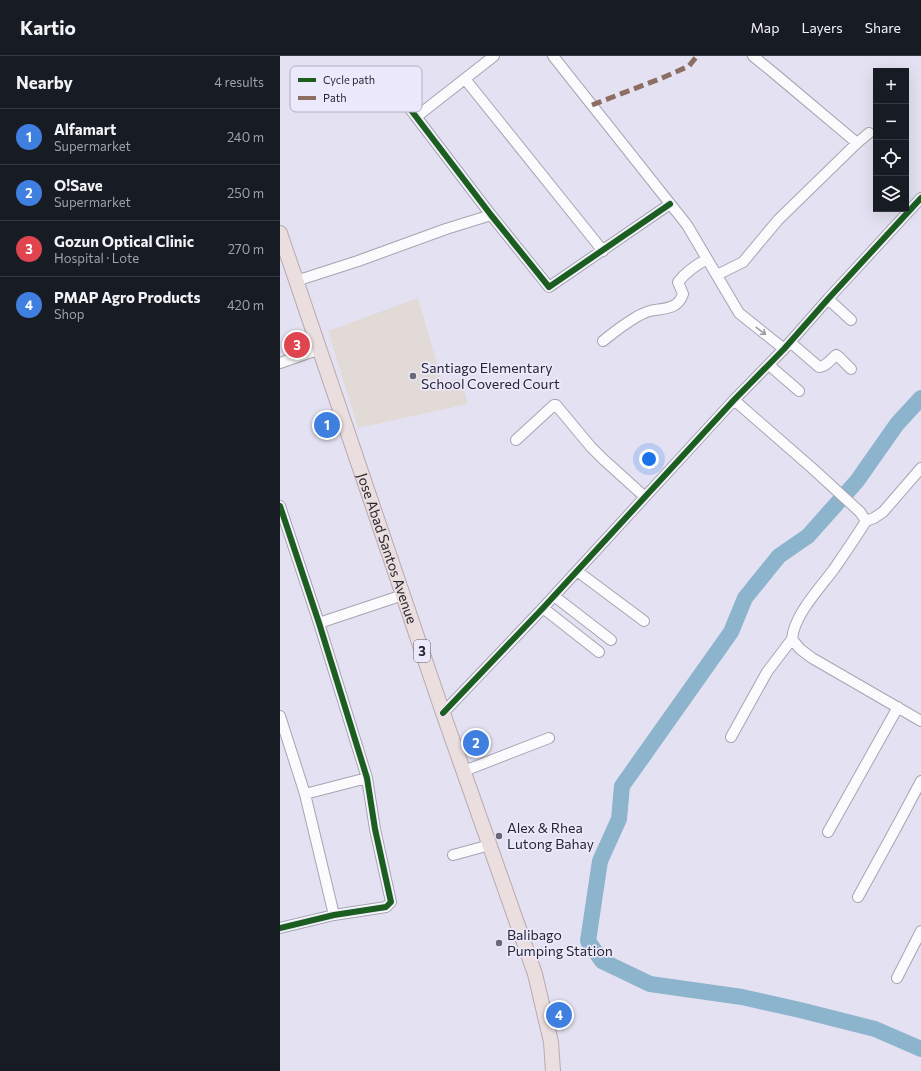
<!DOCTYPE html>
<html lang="en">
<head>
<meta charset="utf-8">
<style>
	:root { --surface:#171b24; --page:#242831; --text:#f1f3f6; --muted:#9ea1a6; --line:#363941; --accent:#0f766e }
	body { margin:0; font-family:Commissioner,sans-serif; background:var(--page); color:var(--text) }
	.controls { position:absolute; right:12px; top:12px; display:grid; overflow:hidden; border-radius:0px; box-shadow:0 4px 16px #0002 }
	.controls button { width:36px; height:36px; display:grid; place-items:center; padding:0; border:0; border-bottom:1px solid var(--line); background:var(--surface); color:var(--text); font:20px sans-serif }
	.you { position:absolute; left:369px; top:403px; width:14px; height:14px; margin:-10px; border:3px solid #fff; border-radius:50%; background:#1a73e8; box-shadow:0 0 0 6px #1a73e833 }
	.badge { display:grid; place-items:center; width:26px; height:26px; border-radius:50%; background:var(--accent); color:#fff; font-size:13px; font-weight:700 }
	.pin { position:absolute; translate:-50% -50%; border:2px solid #fff; box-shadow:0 1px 4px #0006 }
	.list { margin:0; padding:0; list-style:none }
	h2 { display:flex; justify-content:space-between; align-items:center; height:52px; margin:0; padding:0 16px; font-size:17px }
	h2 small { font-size:13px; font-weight:400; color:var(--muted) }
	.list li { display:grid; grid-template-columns:26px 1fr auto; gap:12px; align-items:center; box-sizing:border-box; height:56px; padding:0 16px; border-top:1px solid var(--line) }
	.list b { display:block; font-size:15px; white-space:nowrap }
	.list p { margin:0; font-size:13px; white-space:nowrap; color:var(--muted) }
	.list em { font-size:13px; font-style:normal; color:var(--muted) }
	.icon { flex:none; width:22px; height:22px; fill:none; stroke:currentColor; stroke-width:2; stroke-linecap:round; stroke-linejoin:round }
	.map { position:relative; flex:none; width:641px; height:1015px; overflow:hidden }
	header { display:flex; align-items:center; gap:24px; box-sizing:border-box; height:56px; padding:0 20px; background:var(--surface); border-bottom:1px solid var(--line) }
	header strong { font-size:19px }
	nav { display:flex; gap:22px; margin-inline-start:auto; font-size:14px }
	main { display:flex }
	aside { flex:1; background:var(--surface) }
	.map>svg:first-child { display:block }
	.education { fill:#e2dad6 }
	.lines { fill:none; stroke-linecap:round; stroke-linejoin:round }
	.river { stroke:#8cb4cc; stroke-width:16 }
	.minor-casing { stroke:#a6a4b1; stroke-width:12 }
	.highway-casing { stroke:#b8aab0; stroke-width:16 }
	.minor { stroke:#fbfbfd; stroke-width:10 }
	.highway { stroke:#eadede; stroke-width:14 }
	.quiet { stroke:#8d6e63; stroke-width:5; stroke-dasharray:10 5; stroke-linecap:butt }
	.cycleway-casing { stroke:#ece9fc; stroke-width:8 }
	.cycleway { stroke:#1b5e20; stroke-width:6 }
	.oneway { stroke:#9c9ba1 }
	.poi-dot { fill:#6a6875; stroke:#ece9fc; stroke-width:1.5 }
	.labels { text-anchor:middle; stroke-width:3.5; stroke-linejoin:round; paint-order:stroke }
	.shield { fill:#ece9fc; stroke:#63606e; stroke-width:1 }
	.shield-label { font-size:13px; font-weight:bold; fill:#282631 }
	.poi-label { font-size:14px; fill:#282631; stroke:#ece9fc; text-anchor:start }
	.street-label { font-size:14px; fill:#282631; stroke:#ece9fc }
	.key { fill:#ece9fc; stroke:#b1aebf; stroke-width:1 }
	.key-label { font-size:11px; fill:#282631 }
</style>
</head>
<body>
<header>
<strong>Kartio</strong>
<nav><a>Map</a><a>Layers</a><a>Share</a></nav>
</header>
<main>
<aside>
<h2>Nearby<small>4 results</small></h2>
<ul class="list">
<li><span class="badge" style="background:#3f7fe0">1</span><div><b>Alfamart</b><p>Supermarket</p></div><em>240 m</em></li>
<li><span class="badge" style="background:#3f7fe0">2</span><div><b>O!Save</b><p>Supermarket</p></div><em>250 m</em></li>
<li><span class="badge" style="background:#e0444e">3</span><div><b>Gozun Optical Clinic</b><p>Hospital · Lote</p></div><em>270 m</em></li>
<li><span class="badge" style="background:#3f7fe0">4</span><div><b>PMAP Agro Products</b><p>Shop</p></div><em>420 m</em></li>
</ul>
</aside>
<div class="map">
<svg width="641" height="1015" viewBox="0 0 641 1015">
	<rect width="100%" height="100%" fill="#e4e2f2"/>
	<!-- education -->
	<path class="education" d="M 138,242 L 162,325 L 181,323 L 188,348 L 78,372 L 48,275 Z"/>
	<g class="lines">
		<!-- river -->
		<path class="river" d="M 641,342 L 617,368 L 577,425 L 528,480 L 499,500 L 465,542 L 451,576 L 342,730 L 339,763 L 320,805 L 308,885 L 322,905 L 370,928 L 462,941 L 520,954 L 595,973 L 641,993"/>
		<defs>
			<path id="minor" d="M 273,0 L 407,169 L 459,257 L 504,293
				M 473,0 L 495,18 L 577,87
				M 185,23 L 323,195
				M 108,24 L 211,159 L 269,231 L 390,148
				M 136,61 L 214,0
				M 437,219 L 463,206 L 498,164 L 577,87 L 589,77
				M 16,225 L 78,205 L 166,173 L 211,159
				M 548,243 L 571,264
				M 323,285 C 334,276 346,267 358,260 C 362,258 366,256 370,255 C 383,252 398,254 403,238 L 398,226 C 406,216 416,209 427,203
				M 510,286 L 539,311 C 547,310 550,304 556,299 L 559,301 L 571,313
				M 0,307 L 40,293
				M 489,309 L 519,335
				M 454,344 L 532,412 L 580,456 L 586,465
				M 236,384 L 274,349 L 276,349 L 311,391 L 323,403 L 365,441
				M 0,450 L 39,567 L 87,722 L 95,773 L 111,846 L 106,851 L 54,859 L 0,872
				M 297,515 L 364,565
				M 274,540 L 331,584
				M 263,552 L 319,596
				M 39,567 L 123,539
				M 512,583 L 520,593 L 532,602 L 641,665
				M 163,657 L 263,552 L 454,344 L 504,293 L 548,243 L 641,142
				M 0,660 L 25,738 L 54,859
				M 451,681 L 487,616 L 512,583 C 514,559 540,532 554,513 C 565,497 576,481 586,465 L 594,462 L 603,456 L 641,412
				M 184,715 L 269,682
				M 25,738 L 87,722
				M 548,776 L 618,651
				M 173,799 L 210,789
				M 578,841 L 617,770 L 641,725
				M 617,922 L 641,875"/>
			<g id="highway">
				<path id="s1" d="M 0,177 L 163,657 L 255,918 L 271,986 L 273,1015"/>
			</g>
		</defs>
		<!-- minor casing -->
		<use href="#minor" class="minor-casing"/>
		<!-- highway casing -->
		<use href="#highway" class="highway-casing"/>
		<!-- minor -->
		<use href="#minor" class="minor"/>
		<!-- highway -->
		<use href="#highway" class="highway"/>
		<!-- quiet -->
		<path class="quiet" d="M 312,49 L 382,22 L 409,10 L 417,0"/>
		<defs>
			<path id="cycleway" d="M 108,24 L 211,159 L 269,231 L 390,148
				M 0,450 L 39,567 L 87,722 L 95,773 L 111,846 L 106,851 L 54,859 L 0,872
				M 163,657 L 263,552 L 454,344 L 504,293 L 548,243 L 641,142"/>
		</defs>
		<!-- cycleway casing -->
		<use href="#cycleway" class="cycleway-casing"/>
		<!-- cycleway -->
		<use href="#cycleway" class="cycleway"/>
	</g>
	<!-- one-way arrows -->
	<defs><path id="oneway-shaft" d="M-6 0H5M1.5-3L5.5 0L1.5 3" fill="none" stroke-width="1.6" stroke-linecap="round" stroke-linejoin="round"/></defs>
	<use class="oneway" href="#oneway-shaft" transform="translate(481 275) rotate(37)"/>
	<!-- markers -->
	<g class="poi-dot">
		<circle cx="133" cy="320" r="4"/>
		<circle cx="219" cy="780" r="4"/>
		<circle cx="219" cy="887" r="4"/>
	</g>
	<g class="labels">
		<!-- shield labels -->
		<rect class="shield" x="134" y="584" width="16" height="22" rx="3"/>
		<g class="shield-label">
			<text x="142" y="600">3</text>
		</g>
		<!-- poi labels -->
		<g class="poi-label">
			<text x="141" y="317">Santiago Elementary<tspan x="141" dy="16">School Covered Court</tspan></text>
			<text x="227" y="777">Alex &amp; Rhea<tspan x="227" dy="16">Lutong Bahay</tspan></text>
			<text x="227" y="884">Balibago<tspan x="227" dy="16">Pumping Station</tspan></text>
		</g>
		<!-- street labels -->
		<g class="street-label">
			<text dy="5" stroke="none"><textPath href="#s1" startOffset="333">Jose Abad Santos Avenue</textPath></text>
		</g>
	</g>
	<!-- legend -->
	<rect x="10" y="10" width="132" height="46" rx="6" class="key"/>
	<rect x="18" y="22" width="18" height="4" fill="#1b5e20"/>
	<rect x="18" y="40" width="18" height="4" fill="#8d6e63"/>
	<g class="key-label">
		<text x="43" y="28">Cycle path</text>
		<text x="43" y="46">Path</text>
	</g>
</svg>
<div class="controls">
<button>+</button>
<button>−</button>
<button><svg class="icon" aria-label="locate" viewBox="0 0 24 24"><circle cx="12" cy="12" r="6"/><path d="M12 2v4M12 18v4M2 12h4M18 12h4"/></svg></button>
<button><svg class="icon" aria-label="layers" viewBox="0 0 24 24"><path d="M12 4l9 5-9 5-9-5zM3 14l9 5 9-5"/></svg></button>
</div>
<div class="you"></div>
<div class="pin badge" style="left:47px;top:369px;background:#3f7fe0">1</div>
<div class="pin badge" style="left:196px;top:687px;background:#3f7fe0">2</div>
<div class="pin badge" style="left:17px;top:289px;background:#e0444e">3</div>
<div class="pin badge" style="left:279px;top:959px;background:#3f7fe0">4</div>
</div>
</main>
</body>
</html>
